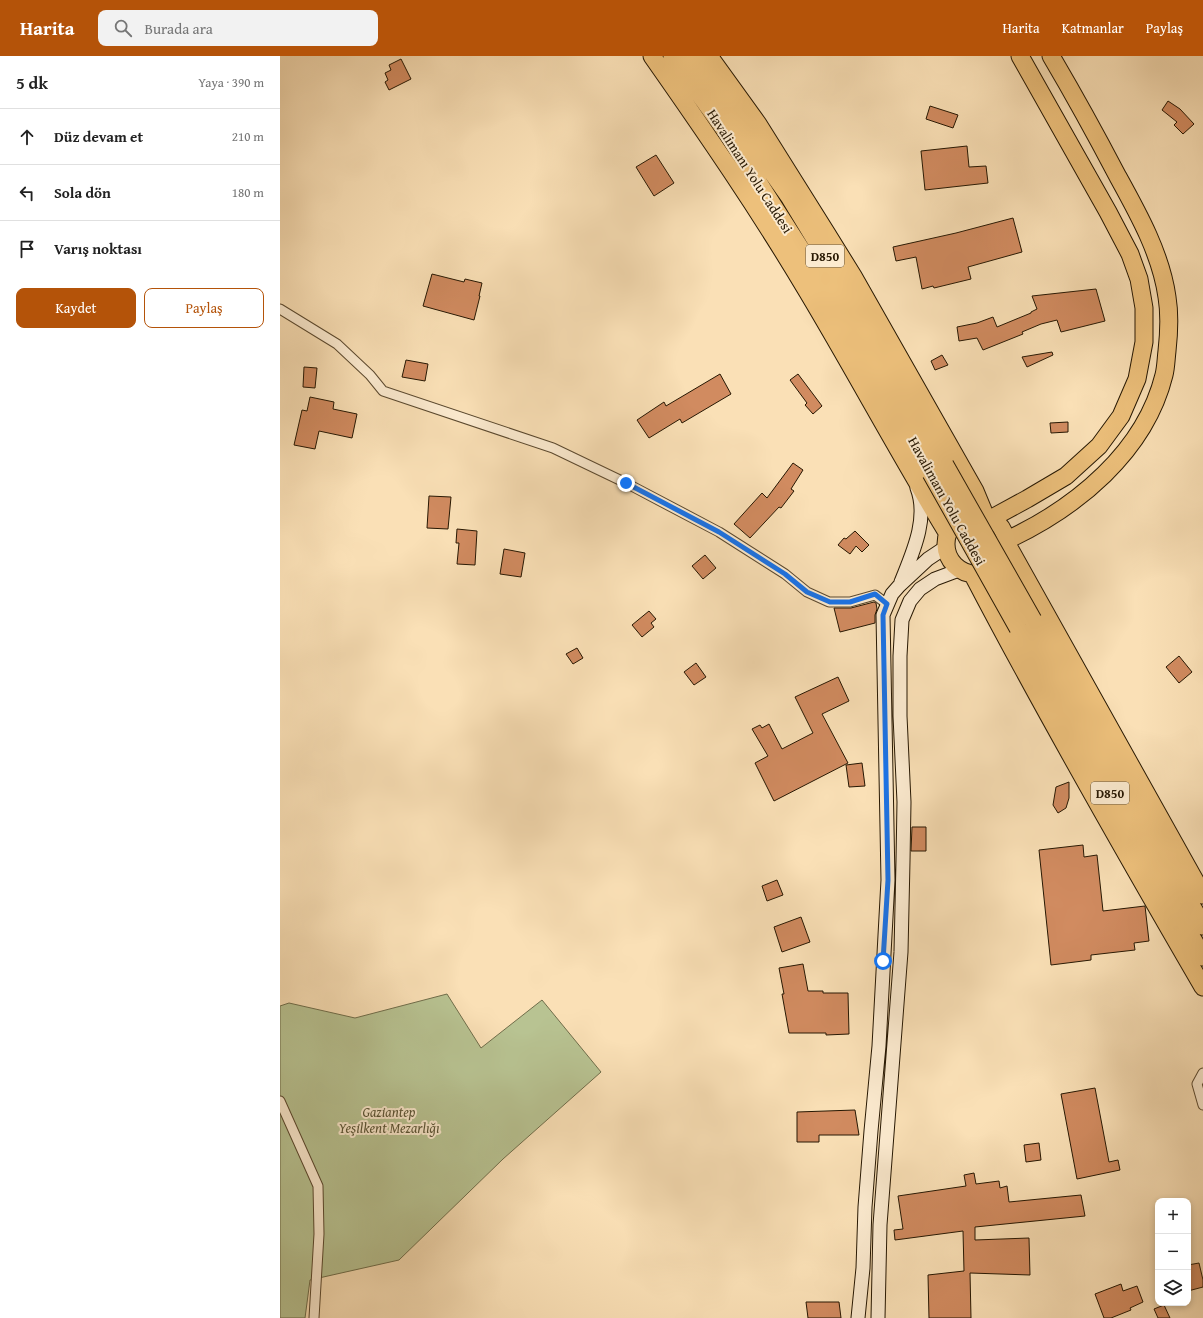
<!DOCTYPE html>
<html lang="tr">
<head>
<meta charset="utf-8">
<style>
	:root { --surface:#fff; --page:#f2f2f2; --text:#222; --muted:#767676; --line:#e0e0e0; --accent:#b45309 }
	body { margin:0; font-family:"Gentium Book Plus",serif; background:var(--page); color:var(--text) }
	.controls { position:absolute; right:12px; bottom:12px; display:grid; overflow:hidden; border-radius:8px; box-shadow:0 2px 6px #0003 }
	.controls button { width:36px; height:36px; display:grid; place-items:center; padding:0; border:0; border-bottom:1px solid var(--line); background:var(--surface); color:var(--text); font:20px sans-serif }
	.stop { position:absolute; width:12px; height:12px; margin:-9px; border:3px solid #1a73e8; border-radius:50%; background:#fff }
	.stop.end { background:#1a73e8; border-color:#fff; box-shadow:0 1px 4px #0008 }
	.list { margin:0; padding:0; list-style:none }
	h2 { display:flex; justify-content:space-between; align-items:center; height:52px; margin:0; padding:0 16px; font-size:17px }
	h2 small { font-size:13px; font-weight:400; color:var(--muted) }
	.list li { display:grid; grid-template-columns:26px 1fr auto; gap:12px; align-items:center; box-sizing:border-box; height:56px; padding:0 16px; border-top:1px solid var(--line) }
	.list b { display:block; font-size:15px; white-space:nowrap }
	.list em { font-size:13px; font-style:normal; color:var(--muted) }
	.actions { display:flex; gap:8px; padding:12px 16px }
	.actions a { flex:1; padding:9px 0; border:1px solid var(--accent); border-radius:8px; text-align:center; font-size:14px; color:var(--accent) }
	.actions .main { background:var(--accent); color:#fff }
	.icon { flex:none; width:22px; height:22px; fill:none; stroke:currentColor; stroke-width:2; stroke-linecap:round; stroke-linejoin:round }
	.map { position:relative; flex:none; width:923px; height:1262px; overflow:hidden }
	header { display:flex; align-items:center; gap:24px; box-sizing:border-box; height:56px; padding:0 20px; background:var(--accent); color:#fff }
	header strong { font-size:19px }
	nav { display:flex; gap:22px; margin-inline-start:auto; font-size:14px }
	.search { width:280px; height:36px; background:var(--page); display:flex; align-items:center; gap:10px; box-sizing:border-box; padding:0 14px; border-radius:8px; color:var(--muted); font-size:15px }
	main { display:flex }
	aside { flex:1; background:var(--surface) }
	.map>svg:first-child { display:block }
	.green { fill:#b8c392; stroke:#6f6d4a }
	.building { fill:#d18b60; stroke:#261702 }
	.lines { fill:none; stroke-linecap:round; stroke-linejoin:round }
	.street-casing { stroke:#5b492f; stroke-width:11 }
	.secondary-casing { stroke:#261702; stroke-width:15 }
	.highway-casing { stroke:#261702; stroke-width:19 }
	.street { stroke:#fcebd0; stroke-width:9 }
	.secondary { stroke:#fcebd0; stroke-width:13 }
	.highway { stroke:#edc07b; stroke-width:17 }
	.highway-bridge-casing { stroke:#261702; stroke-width:19; stroke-linecap:butt }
	.highway-bridge { stroke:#edc07b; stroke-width:17 }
	.route { stroke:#1a73e8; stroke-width:5 }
	.labels { text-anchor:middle; stroke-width:4; stroke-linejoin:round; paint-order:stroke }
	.shield { fill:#fcebd0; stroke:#665740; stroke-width:1 }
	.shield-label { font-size:13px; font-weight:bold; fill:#261702 }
	.street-label { font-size:14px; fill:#261702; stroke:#fcebd0 }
	.park-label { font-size:14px; font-style:italic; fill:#595334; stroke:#fcebd0 }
</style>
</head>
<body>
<header>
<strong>Harita</strong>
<div class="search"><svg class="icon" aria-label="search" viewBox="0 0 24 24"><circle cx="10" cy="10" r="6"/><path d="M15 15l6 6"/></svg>Burada ara</div>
<nav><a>Harita</a><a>Katmanlar</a><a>Paylaş</a></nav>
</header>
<main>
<aside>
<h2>5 dk<small>Yaya · 390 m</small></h2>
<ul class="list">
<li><svg class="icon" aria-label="ahead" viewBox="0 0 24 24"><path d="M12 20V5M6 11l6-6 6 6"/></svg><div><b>Düz devam et</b></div><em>210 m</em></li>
<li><svg class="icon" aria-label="left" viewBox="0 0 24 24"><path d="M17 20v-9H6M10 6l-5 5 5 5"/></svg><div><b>Sola dön</b></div><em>180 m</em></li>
<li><svg class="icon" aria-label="arrive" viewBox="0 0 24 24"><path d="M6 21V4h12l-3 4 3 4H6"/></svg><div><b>Varış noktası</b></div></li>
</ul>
<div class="actions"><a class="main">Kaydet</a><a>Paylaş</a></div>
</aside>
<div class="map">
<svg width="923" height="1262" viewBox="0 0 923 1262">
	<rect width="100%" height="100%" fill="#fae0b6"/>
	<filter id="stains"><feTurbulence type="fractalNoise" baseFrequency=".005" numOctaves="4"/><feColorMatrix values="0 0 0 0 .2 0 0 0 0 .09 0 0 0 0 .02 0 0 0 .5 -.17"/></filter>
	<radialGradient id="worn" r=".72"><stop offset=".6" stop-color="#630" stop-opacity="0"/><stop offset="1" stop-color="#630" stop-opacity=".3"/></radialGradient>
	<!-- green -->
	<path class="green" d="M 167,938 L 201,992 L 262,944 L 321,1016 L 223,1103 L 119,1204 L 30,1224 L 25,1262 L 0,1262 L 0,950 L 9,947 L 75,962 Z"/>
	<!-- building -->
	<path class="building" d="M 121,3 L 131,23 L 109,34 L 105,26 L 108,24 L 105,17 L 111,14 L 109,9 Z
		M 888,45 L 900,53 L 914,68 L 903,78 L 894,69 L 897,66 L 882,54 Z
		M 650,50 L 678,59 L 673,72 L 646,63 Z
		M 687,90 L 689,111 L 706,110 L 708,127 L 645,134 L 641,95 Z
		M 376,99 L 394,127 L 374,140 L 356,111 Z
		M 733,162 L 742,196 L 688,211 L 691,223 L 654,232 L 653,230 L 642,233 L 636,201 L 616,205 L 613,191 L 676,177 Z
		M 152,218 L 184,226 L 185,223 L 202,227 L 199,240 L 200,240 L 194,264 L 143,250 Z
		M 816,233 L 825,265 L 781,276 L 777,264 L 761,268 L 742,276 L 743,278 L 703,294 L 697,282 L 679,285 L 677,271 L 697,267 L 713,261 L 717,271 L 751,257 L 751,256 L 757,253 L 752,240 Z
		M 772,296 L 773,299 L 747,311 L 742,301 Z
		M 662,299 L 668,309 L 655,314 L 651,305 Z
		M 126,304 L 148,308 L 145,325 L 122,321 Z
		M 24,311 L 37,312 L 35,332 L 23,331 Z
		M 440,318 L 451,338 L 402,367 L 400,363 L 369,382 L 357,364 L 384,346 L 386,350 Z
		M 518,318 L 542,350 L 533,358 L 525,349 L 527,347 L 510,324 Z
		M 30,341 L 54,346 L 53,353 L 77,358 L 72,382 L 39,375 L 35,393 L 14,389 L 22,354 L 27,355 Z
		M 788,366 L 788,376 L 771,377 L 770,367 Z
		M 513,407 L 523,414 L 511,433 L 514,435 L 501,452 L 499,451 L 470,482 L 454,468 L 482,437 L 487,442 Z
		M 149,440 L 171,441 L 168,473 L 147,472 Z
		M 177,473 L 197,475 L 195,509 L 177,508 L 179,487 L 176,487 Z
		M 575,475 L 589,489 L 582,496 L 576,490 L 570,498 L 558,489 L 564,482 L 566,483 Z
		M 224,493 L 245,497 L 241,521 L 220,518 Z
		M 425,499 L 436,512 L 423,523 L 412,510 Z
		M 594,546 L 596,547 L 597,553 L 595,559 L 595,567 L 560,576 L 554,552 L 571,552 Z
		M 369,555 L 376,563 L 371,567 L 374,571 L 362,581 L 352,569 Z
		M 297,592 L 303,602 L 293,608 L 286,598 Z
		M 899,600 L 912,616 L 899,627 L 886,611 Z
		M 416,607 L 426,621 L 414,629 L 404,616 Z
		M 558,621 L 569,645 L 542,658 L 568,707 L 494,745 L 475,707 L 488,700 L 472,673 L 480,669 L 482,672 L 489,668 L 502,693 L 533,677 L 515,641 Z
		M 582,707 L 585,730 L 569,731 L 566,709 Z
		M 789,726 L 789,742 L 786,752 L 778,757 L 773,749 L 776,731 Z
		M 632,771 L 646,771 L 646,795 L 631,795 Z
		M 803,789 L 804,801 L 817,799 L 823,855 L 865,850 L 869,885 L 854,887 L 855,894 L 811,899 L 811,904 L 771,909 L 759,794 Z
		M 497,824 L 503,839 L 487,845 L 482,830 Z
		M 521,861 L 530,886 L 502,896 L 494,871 Z
		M 523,908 L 528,935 L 543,935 L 543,937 L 568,937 L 569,978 L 546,979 L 546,977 L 509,977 L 502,938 L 504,938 L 499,912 Z
		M 815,1032 L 829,1106 L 838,1104 L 840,1114 L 797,1123 L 781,1038 Z
		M 575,1054 L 579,1079 L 539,1079 L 539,1086 L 517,1086 L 517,1056 Z
		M 759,1087 L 761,1104 L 746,1106 L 744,1089 Z
		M 694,1117 L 696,1128 L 719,1125 L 720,1132 L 727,1130 L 729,1146 L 801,1139 L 805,1160 L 695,1171 L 695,1184 L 749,1182 L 750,1219 L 690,1217 L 691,1262 L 649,1262 L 648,1219 L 684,1215 L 683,1175 L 615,1184 L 614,1174 L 623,1173 L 618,1140 L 686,1130 L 684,1119 Z
		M 919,1207 L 923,1224 L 923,1231 L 908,1235 L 908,1209 Z
		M 841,1228 L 843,1235 L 857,1230 L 863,1246 L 850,1252 L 851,1254 L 831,1262 L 824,1262 L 815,1238 Z
		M 526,1246 L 559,1246 L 561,1262 L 528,1262 Z
		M 884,1249 L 890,1262 L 878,1262 L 874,1253 Z"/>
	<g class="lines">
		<defs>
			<path id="street" d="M 0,253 L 57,288 L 90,319 L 103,335 L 273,392 L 346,427 L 439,476 L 505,518 L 527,536 L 549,546 L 570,546 L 595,539 L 607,548
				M 923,1017 L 917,1028 L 923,1049
				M 0,1045 L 38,1130 L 39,1178 L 34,1262"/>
			<path id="secondary" d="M 621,526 C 632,498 649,463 637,432
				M 578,1262 L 583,1212 L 585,1151 L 591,1075 L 599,990 L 608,824 L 603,559 L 612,538 L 619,530 L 648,503 L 666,491
				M 598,1262 L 600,1169 L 621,896 L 623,805 L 624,746 L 620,660 L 620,600 L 622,564 L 630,545 L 640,533 L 655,523 L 679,514"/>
			<path id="highway" d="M 372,0 C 426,77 479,154 527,235 C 575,315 619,398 668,478
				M 392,0 L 445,74 L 533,212 L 651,417
				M 411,0 L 510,142 L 552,211 L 665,409
				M 429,0 L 478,68 L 547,178 L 573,220 L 695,435 L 705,459
				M666 488a30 30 0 1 1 60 0a30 30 0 1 1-60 0Z
				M 712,462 L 747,443 L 786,420 L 819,390 L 841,360 L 857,323 L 864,286 L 864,252 L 859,223 L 850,198 L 828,156 L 740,0
				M 727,484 C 796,452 865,396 884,319 C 886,311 886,303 887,295 C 889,277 890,259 887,241 C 881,198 858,157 837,119 C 816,79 794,39 771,0
				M 727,488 L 923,839
				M 693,519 C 766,659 844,795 923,931
				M 753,564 L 923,870
				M 738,572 L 923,901"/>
		</defs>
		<!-- street casing -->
		<use href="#street" class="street-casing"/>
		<!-- secondary casing -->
		<use href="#secondary" class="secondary-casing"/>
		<!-- highway casing -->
		<use href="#highway" class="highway-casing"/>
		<!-- street -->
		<use href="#street" class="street"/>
		<!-- secondary -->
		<use href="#secondary" class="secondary"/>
		<!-- highway -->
		<use href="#highway" class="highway"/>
		<defs>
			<path id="highway-bridge" d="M 665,409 L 753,564
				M 651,417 L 738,572"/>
		</defs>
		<!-- highway-bridge casing -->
		<use href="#highway-bridge" class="highway-bridge-casing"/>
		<!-- highway-bridge -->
		<use href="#highway-bridge" class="highway-bridge"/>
	</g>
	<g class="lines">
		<!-- route -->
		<path class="route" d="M 346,427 L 439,476 L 505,518 L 527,536 L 550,546 L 570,546 L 595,538 L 607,548 L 603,559 L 608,824 L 603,905"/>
	</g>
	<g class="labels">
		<!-- shield labels -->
		<g class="shield">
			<rect x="526" y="189" width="38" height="22" rx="3"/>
			<rect x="811" y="726" width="38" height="22" rx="3"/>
		</g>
		<g class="shield-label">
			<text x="545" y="205">D850</text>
			<text x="830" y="742">D850</text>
		</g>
		<!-- street labels -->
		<g class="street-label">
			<text transform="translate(470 115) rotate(57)" y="5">Havalimanı Yolu Caddesi</text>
			<text transform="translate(667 445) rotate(61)" y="5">Havalimanı Yolu Caddesi</text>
		</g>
		<!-- park labels -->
		<g class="park-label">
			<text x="109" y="1061">Gaziantep<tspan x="109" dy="16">Yeşilkent Mezarlığı</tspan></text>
		</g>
	</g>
	<rect width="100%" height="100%" filter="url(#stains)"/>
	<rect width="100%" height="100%" fill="url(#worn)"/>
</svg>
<div class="controls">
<button>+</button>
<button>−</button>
<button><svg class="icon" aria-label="layers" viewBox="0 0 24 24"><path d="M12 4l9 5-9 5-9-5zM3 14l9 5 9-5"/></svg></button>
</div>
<div class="stop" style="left:603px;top:905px"></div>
<div class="stop end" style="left:346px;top:427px"></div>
</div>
</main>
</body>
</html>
